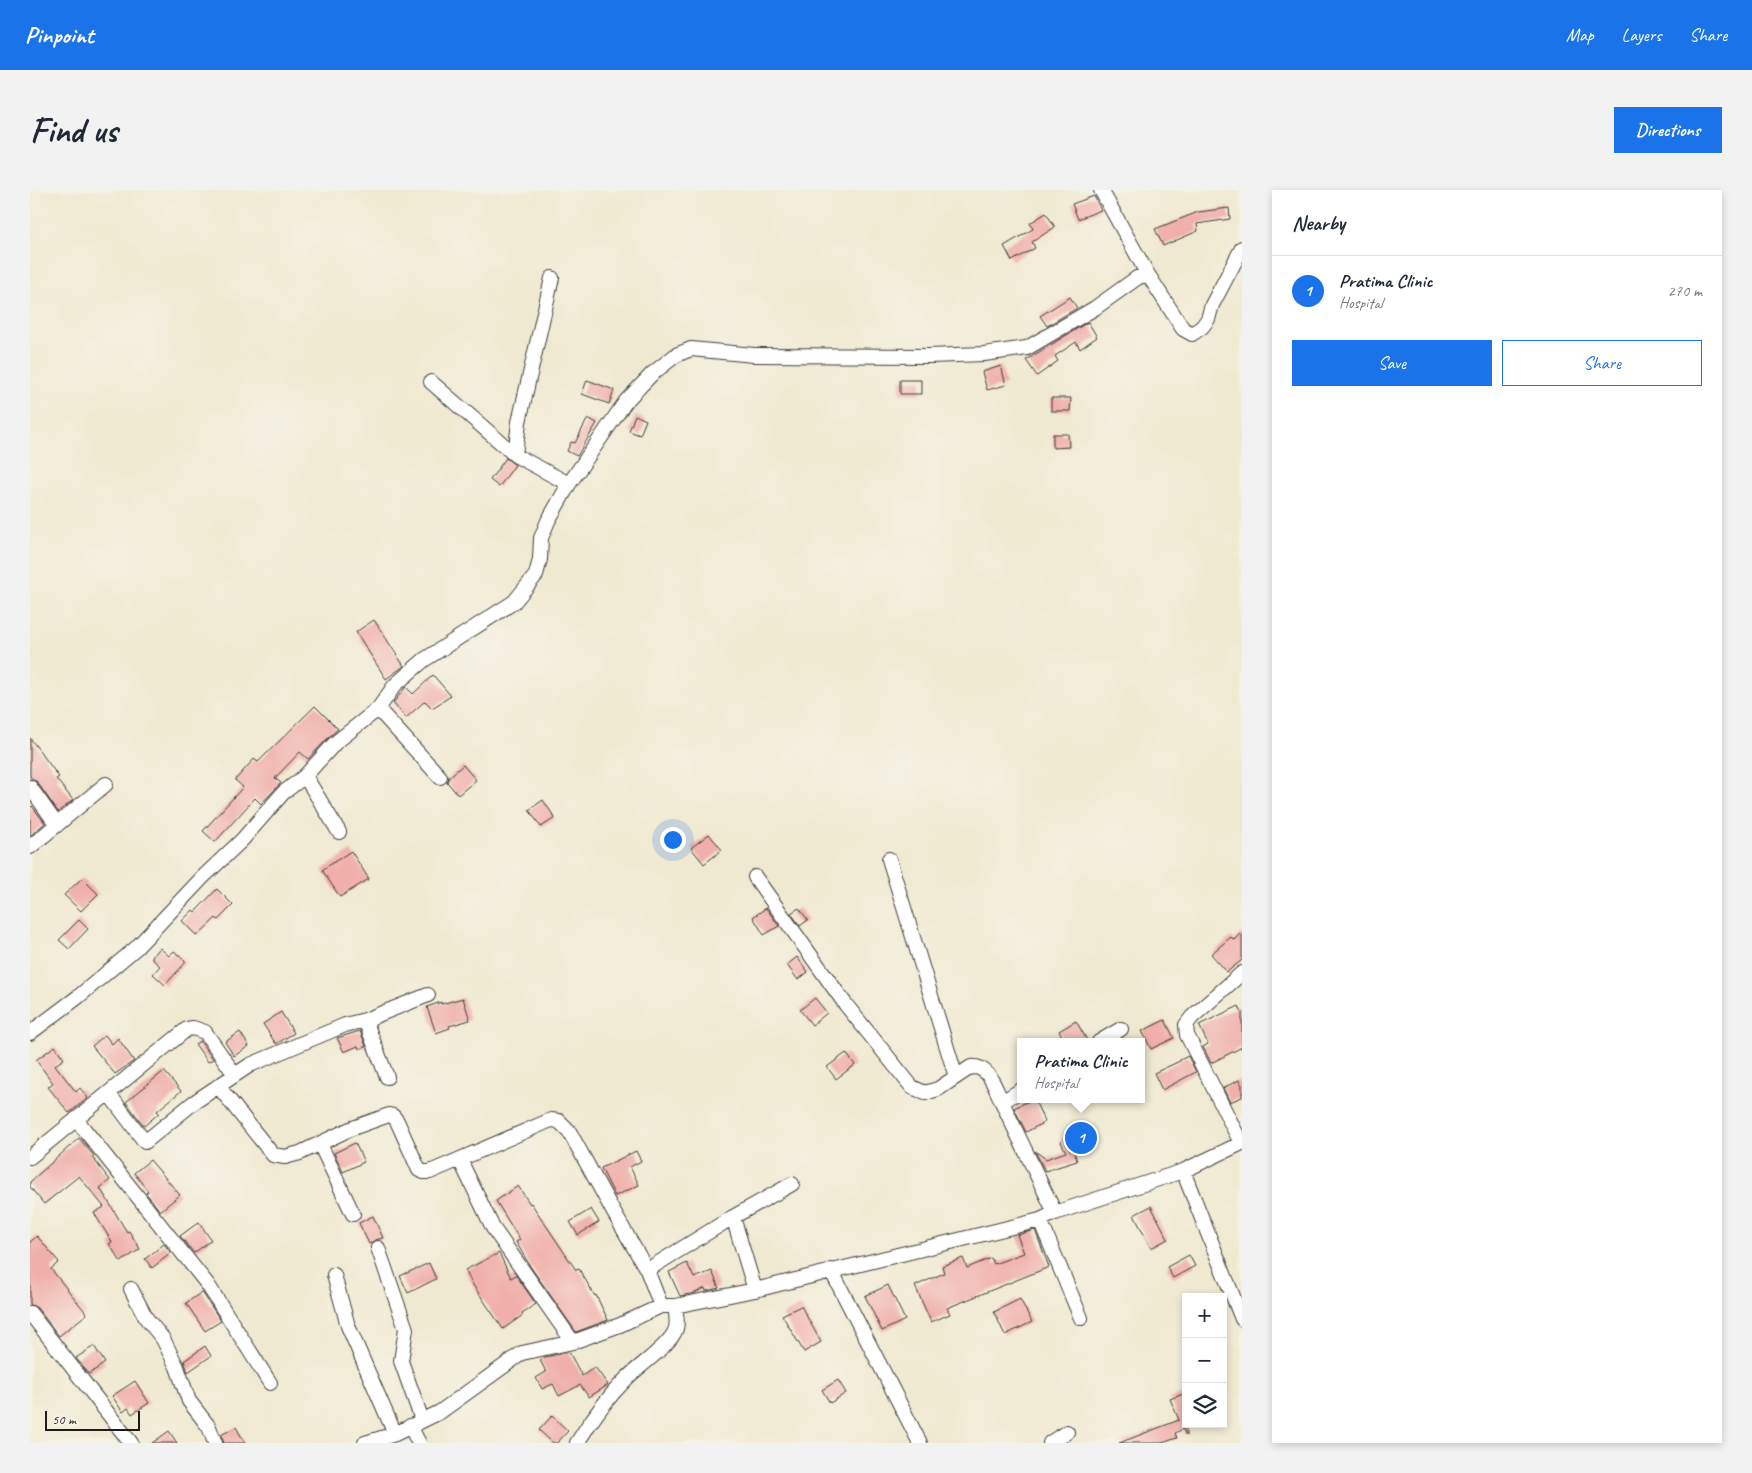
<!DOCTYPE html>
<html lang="en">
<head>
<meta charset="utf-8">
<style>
	:root { --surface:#fff; --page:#f2f2f3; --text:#1f2937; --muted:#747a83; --line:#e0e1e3; --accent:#1a73e8 }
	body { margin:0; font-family:Caveat,sans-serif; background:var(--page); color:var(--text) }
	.controls { position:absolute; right:15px; bottom:15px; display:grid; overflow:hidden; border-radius:0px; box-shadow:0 2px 8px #0003 }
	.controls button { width:45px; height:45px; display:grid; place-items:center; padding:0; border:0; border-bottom:1px solid var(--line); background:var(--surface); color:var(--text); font:25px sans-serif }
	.scale { position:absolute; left:15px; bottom:12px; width:95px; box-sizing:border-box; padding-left:5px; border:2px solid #1c1c1c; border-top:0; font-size:14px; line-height:18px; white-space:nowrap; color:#1c1c1c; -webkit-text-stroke:4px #f7f3e8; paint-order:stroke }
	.you { position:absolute; left:642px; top:649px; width:18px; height:18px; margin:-12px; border:4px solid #fff; border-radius:50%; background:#1a73e8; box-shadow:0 0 0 8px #1a73e833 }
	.badge { display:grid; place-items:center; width:32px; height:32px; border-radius:50%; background:var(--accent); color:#fff; font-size:16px; font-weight:700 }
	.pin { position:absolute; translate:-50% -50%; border:2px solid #fff; box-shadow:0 1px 5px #0006 }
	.popup { position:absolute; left:987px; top:848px; width:128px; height:65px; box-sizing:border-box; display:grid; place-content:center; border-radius:0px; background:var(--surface); filter:drop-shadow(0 1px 4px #0005); font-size:16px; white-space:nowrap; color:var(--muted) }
	.popup b { font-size:19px; color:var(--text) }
	.popup::after { content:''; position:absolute; left:50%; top:100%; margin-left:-10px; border:10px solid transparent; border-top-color:var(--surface) }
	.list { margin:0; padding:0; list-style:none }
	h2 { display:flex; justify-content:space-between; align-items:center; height:65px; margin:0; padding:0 20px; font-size:21px }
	h2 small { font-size:16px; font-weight:400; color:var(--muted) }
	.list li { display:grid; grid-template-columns:32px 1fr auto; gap:15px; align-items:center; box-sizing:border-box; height:70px; padding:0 20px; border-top:1px solid var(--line) }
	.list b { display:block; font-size:19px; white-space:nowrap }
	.list p { margin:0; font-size:16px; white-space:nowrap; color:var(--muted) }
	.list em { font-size:16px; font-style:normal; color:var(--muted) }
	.actions { display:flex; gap:10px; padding:15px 20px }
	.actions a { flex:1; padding:11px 0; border:1px solid var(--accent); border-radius:0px; text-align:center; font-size:18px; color:var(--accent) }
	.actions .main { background:var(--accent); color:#fff }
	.icon { flex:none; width:28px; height:28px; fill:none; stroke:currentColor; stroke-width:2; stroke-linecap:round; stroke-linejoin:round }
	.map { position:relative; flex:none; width:1212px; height:1253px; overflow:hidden; border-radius:0px }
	header { display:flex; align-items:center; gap:30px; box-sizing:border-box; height:70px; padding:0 25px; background:var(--accent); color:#fff }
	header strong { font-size:24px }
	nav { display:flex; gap:28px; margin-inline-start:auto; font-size:18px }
	.intro { display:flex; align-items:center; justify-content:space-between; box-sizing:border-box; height:120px; padding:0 30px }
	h1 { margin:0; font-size:35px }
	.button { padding:12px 22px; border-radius:0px; background:var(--accent); color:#fff; font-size:18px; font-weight:700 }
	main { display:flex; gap:30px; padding:0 30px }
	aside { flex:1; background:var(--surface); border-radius:0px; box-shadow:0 2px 8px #0003 }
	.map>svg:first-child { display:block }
	.building { fill:#f0afaa }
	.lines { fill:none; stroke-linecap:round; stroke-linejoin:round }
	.minor-casing { stroke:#3c3b37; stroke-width:16 }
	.minor { stroke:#fff; stroke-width:14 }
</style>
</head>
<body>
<header>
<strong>Pinpoint</strong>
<nav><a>Map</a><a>Layers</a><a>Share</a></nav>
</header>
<div class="intro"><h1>Find us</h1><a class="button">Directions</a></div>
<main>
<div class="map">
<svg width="1212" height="1253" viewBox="0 0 1212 1253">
	<rect width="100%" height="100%" fill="#f7f3e8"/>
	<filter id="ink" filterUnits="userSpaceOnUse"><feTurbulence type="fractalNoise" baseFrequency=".02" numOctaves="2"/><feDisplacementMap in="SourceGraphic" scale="10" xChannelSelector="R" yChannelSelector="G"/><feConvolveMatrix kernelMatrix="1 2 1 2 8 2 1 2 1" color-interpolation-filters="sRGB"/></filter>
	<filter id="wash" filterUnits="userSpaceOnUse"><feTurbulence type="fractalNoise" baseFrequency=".0096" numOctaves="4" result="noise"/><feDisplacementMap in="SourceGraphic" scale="20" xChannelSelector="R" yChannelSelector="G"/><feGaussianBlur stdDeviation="1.12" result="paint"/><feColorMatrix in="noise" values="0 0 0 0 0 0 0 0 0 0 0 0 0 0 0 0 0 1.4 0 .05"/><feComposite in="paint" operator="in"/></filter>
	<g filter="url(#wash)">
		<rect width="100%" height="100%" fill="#f0e9d1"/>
		<g id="blocks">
			<!-- building -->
			<path class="building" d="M 1064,6 L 1071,20 L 1048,29 L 1042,14 Z
				M 1199,18 L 1200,29 L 1167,34 L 1168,41 L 1133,56 L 1125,39 L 1168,22 Z
				M 1016,23 L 1025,37 L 1002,52 L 1005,58 L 982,71 L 974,56 L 1003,39 L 1000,33 Z
				M 1040,107 L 1047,118 L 1017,136 L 1010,126 Z
				M 1058,132 L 1067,147 L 1050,159 L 1046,152 L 1025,166 L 1028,171 L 1007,186 L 996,170 Z
				M 971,176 L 976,195 L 957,200 L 952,182 Z
				M 557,190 L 584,200 L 579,214 L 552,204 Z
				M 870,190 L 891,190 L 891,204 L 870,204 Z
				M 1021,208 L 1041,208 L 1040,221 L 1021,221 Z
				M 605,225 L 616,230 L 610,245 L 599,241 Z
				M 558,228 L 567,233 L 547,266 L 537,261 L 541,252 L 545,253 Z
				M 1023,244 L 1038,244 L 1039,257 L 1023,258 Z
				M 476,268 L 485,275 L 469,297 L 460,290 Z
				M 344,430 L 374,476 L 356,489 L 326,442 Z
				M 403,485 L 421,506 L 402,518 L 395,511 L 376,528 L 363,513 L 376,497 L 383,504 Z
				M 285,516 L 308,539 L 299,547 L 278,569 L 270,562 L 245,588 L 251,593 L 231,614 L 225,608 L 185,652 L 173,641 L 213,597 L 205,590 L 224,569 L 228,572 Z
				M 0,548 L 29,587 L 26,589 L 43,610 L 28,622 L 7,592 L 0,587 Z
				M 433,575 L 446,590 L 428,605 L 417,592 L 419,587 Z
				M 513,610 L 525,628 L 511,637 L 499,620 Z
				M 2,616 L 15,633 L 0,646 L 0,618 Z
				M 679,644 L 692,660 L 674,674 L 661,658 Z
				M 321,661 L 339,689 L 310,707 L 292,680 Z
				M 52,688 L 68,704 L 51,721 L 34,705 Z
				M 187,699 L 203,715 L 188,730 L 186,728 L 167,746 L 152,731 L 163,720 L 165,722 Z
				M 736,718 L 749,736 L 734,745 L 723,727 Z
				M 769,718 L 778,730 L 770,736 L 761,723 Z
				M 49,730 L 58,739 L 39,759 L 29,750 Z
				M 1212,742 L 1212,770 L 1197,782 L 1181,764 L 1201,747 L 1204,750 Z
				M 130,758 L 139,766 L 144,761 L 156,772 L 135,795 L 123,784 L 130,776 L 121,768 Z
				M 767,767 L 778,782 L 768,790 L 757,775 Z
				M 433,808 L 440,830 L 419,836 L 420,838 L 406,843 L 397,817 L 411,812 L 411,814 Z
				M 785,808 L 797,823 L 782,835 L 770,820 Z
				M 1209,816 L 1212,823 L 1212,857 L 1181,873 L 1173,857 L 1178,854 L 1169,835 Z
				M 251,822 L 264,843 L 246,854 L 233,834 Z
				M 1135,830 L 1144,848 L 1121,859 L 1112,841 Z
				M 1046,831 L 1058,852 L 1036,852 L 1029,841 Z
				M 330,841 L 336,856 L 329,859 L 328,856 L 314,862 L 307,848 Z
				M 210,842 L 219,856 L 204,866 L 195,852 Z
				M 75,845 L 82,854 L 88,848 L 104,871 L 85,884 L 62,856 Z
				M 170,851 L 183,869 L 178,872 L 165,854 Z
				M 25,856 L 34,869 L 25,875 L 46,902 L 50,898 L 58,908 L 39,923 L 18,897 L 23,893 L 6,870 Z
				M 816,863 L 825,875 L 806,889 L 797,877 Z
				M 1158,866 L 1166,882 L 1132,900 L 1124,883 L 1150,871 L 1150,870 Z
				M 134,881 L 151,901 L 127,921 L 129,923 L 114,936 L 96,912 Z
				M 1209,890 L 1212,895 L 1212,907 L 1200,912 L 1193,898 Z
				M 1003,909 L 1004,909 L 1015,932 L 996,942 L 984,918 Z
				M 1053,935 L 1061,950 L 1040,960 L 1043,959 L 1047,971 L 1015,981 L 1005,961 L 1016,969 L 1036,962 L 1031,952 L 1037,943 Z
				M 49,948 L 64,966 L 62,967 L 80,990 L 70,998 L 97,1042 L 99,1041 L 110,1059 L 91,1072 L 79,1054 L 82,1052 L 64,1023 L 74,1017 L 49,986 L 14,1014 L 0,997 L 0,992 Z
				M 325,953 L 334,972 L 313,982 L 304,963 Z
				M 606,961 L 611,971 L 600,977 L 609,995 L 585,1006 L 571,978 Z
				M 120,970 L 150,1005 L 130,1021 L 116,1003 L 118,1001 L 104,983 Z
				M 488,996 L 500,1014 L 501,1013 L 546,1080 L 549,1079 L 565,1106 L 566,1105 L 578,1130 L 546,1142 L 500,1076 L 486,1052 L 490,1050 L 466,1011 Z
				M 1121,1016 L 1138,1049 L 1121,1058 L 1104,1025 Z
				M 561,1019 L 569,1032 L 548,1045 L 540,1032 Z
				M 343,1026 L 353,1048 L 345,1050 L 339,1054 L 329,1033 Z
				M 169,1032 L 181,1050 L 164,1063 L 150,1046 Z
				M 1005,1040 L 1019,1077 L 917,1118 L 920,1124 L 901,1132 L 885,1096 L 914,1083 L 912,1076 L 933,1068 L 937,1078 L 961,1068 L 964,1074 L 994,1063 L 987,1045 Z
				M 7,1046 L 29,1072 L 21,1079 L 57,1124 L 29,1146 L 7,1118 L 0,1114 L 0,1052 Z
				M 134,1054 L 141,1063 L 122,1078 L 115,1069 Z
				M 469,1063 L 481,1088 L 486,1085 L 506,1114 L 492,1123 L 493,1125 L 473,1139 L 443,1095 L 435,1080 Z
				M 1159,1065 L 1165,1076 L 1143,1088 L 1137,1077 Z
				M 399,1073 L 406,1089 L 378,1103 L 370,1086 Z
				M 657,1073 L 664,1088 L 682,1081 L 689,1098 L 676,1101 L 675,1098 L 665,1103 L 650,1106 L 639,1082 Z
				M 858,1095 L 875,1130 L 852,1141 L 835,1106 Z
				M 172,1102 L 191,1131 L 175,1141 L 156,1113 Z
				M 990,1109 L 1002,1132 L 975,1145 L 964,1122 Z
				M 771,1116 L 791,1152 L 774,1162 L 752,1125 Z
				M 64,1156 L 75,1173 L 59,1184 L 46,1168 Z
				M 175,1156 L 181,1166 L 158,1182 L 154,1171 Z
				M 539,1162 L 552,1186 L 565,1177 L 578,1195 L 559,1207 L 550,1195 L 529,1206 L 523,1194 L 512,1199 L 506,1188 L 516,1182 L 510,1170 L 515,1167 Z
				M 808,1190 L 816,1203 L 800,1213 L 792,1200 Z
				M 105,1191 L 119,1213 L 102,1224 L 98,1218 L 93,1222 L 82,1206 Z
				M 1156,1203 L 1156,1246 L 1153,1239 L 1145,1243 L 1147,1248 L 1132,1253 L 1089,1253 L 1149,1230 L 1140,1209 Z
				M 522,1226 L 538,1241 L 527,1253 L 523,1253 L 509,1240 Z
				M 206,1237 L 215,1253 L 194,1253 L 191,1245 Z
				M 139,1241 L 147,1253 L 122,1253 Z"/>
		</g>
	</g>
	<g filter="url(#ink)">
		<use href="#blocks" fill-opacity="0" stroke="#3c3b37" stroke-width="1"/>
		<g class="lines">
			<defs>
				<path id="minor" d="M 1117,83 L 1153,139 L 1162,144 L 1172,137 L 1178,129 L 1182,115 L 1212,58
					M 401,192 L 485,265
					M 539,294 L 596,211 L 622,184 L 646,165 L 661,159 L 724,165 L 899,166 L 954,164 L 997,158 L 1065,118 L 1107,88 L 1117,83 L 1071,0
					M 348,519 L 410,587
					M 275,586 L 309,642
					M 0,597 L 27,635
					M 0,657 L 76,594
					M 859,669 L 926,887
					M 725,687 L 816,815 L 882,897 L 895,903 L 908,899 L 941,877 C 959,875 965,898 972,912
					M 335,830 L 357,887
					M 0,843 L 48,807 L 106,758 L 173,687 L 212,650 L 253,603 L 275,586 L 305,553 L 348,519 L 365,495 L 394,470 L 484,412 L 506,385 L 510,369 L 511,348 L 518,331 L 539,294 L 485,265 L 489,232 L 522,88
					M 1069,852 L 1091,839
					M 188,896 L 243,965 L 255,967 L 270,963 L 320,939 L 359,925 L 363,926 L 367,931 L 389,980 L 394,982 L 400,982 L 521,930 L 529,931 L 539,941 L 584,1023 L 617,1080 L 631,1116
					M 991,900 L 972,912 L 1025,1023
					M 79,904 L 115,952 L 163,913 L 220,875 L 315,835 L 335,830 L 398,805
					M 46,929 L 178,1095 L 240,1193
					M 1211,953 L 1157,845 L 1156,835 L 1162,827 L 1212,783
					M 290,954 L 323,1024
					M 0,967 L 157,839 L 163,838 L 175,842 L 205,885
					M 430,970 L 463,1038 L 543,1152
					M 1153,981 L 1212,1129
					M 703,1027 L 725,1100
					M 1010,1030 L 1051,1128
					M 348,1058 L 376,1139 L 371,1171 L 392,1230
					M 617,1080 L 703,1027 L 762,994
					M 801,1080 L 890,1253
					M 304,1085 L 318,1136 L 365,1244
					M 101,1099 L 116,1128 L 133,1149 L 147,1177 L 159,1211 L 179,1237 L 185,1253
					M 0,1123 L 101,1253
					M 380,1236 L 389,1253
					M 335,1253 L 365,1244 L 410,1222 L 492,1163 L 543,1152 L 590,1135 L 631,1116 L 645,1116 L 725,1100 L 1010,1030 L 1025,1023 L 1153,981 L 1212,953
					M 547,1253 C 561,1230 578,1207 597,1188 C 609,1176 636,1158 644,1143 C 649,1135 646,1125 645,1116
					M 1020,1253 L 1037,1242"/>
			</defs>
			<!-- minor casing -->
			<use href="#minor" class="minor-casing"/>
			<!-- minor -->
			<use href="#minor" class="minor"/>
		</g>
	</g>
</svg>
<div class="controls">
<button>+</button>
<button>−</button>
<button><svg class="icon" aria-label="layers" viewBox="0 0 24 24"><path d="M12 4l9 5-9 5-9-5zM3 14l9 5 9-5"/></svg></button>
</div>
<div class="scale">50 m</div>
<div class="you"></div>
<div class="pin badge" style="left:1051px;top:948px">1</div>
<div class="popup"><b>Pratima Clinic</b>Hospital</div>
</div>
<aside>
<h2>Nearby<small></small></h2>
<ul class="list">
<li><span class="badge">1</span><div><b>Pratima Clinic</b><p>Hospital</p></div><em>270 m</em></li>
</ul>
<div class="actions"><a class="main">Save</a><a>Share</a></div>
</aside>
</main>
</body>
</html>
